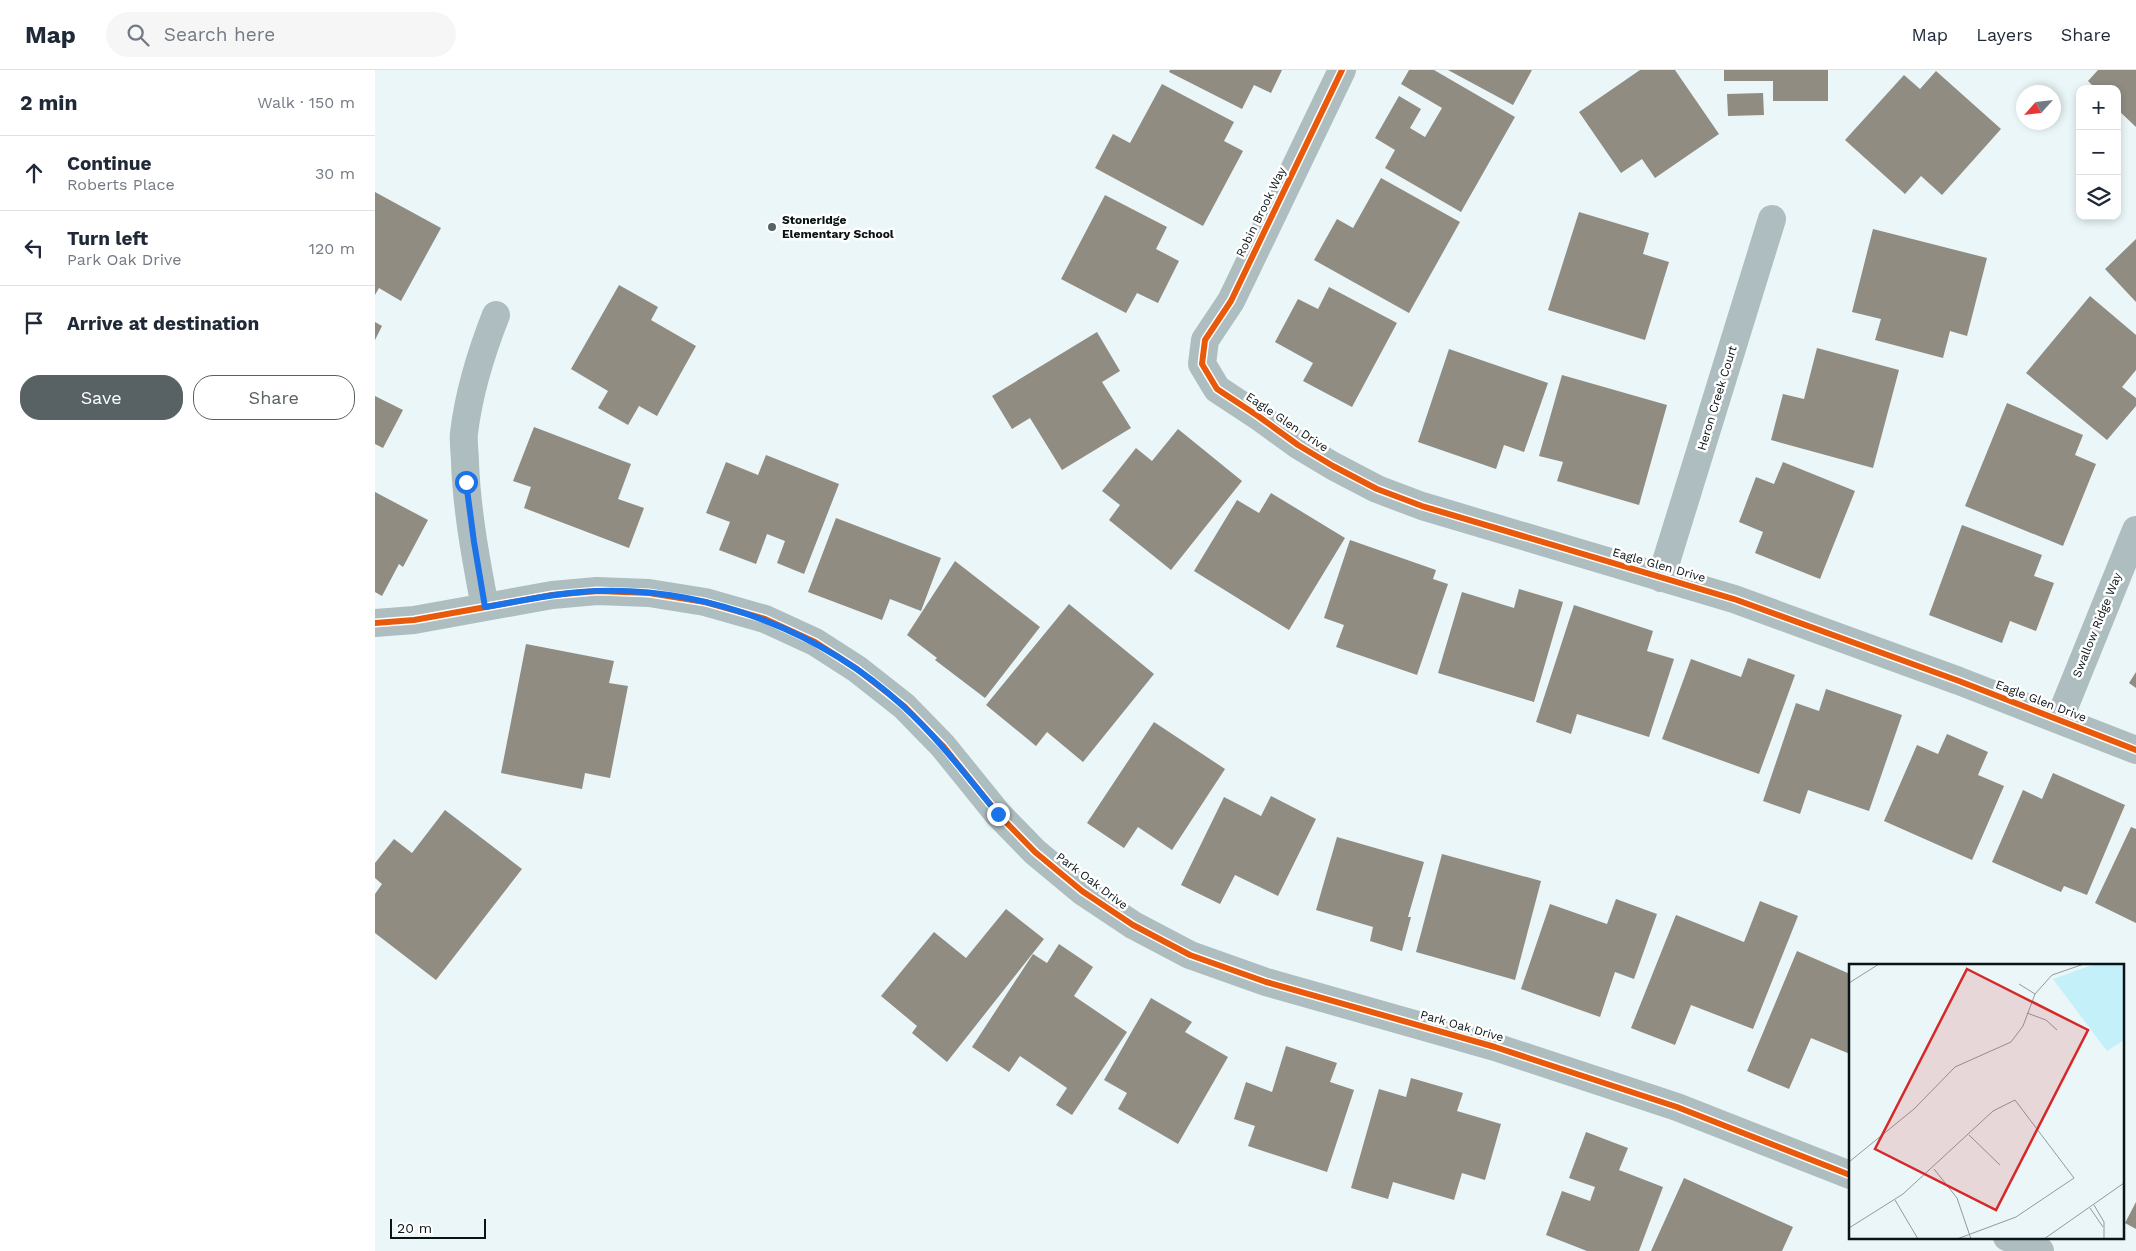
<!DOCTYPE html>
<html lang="en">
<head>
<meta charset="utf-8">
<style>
	:root { --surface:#fff; --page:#f6f6f7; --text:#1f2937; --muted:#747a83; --line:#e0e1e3; --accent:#586264 }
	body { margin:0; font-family:"Work Sans",sans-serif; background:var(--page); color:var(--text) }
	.controls { position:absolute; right:15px; top:15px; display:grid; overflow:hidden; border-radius:10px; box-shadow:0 2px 8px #0003 }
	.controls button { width:45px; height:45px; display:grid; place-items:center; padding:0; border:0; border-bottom:1px solid var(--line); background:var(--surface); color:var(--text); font:25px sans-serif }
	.compass { position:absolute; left:1641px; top:15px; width:45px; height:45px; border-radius:50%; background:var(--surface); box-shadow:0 2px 8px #0003; rotate:243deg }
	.scale { position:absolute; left:15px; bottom:12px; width:96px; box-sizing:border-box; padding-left:5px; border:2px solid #0a1315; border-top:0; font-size:14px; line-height:18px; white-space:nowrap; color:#0a1315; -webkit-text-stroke:4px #fff; paint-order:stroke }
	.stop { position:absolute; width:15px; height:15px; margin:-11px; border:4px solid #1a73e8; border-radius:50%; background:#fff }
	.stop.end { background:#1a73e8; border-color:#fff; box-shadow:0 1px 5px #0008 }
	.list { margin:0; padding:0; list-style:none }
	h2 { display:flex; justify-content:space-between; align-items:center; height:65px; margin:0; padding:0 20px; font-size:21px }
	h2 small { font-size:16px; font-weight:400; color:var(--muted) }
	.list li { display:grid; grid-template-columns:32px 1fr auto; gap:15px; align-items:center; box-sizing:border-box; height:75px; padding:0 20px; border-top:1px solid var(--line) }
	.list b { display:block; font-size:19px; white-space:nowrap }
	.list p { margin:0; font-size:16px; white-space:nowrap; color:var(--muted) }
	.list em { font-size:16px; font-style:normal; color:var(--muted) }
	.actions { display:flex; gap:10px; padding:15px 20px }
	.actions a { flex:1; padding:11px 0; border:1px solid var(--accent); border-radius:20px; text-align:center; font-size:18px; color:var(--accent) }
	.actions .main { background:var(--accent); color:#fff }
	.icon { flex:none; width:28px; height:28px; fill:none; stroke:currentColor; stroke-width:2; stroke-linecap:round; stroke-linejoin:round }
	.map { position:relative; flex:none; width:1761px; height:1181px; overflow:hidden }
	header { display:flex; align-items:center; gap:30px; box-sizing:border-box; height:70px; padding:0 25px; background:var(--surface); border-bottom:1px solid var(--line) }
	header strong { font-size:24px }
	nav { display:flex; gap:28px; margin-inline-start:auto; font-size:18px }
	.search { width:350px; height:45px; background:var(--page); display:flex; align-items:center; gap:12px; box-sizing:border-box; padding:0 18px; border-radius:28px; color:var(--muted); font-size:19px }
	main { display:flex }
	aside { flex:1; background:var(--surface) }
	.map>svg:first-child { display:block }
	.building { fill:#908c82 }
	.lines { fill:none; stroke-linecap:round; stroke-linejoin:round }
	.street { stroke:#aebdc0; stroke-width:28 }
	.cycleway-casing { stroke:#fff; stroke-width:9 }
	.cycleway { stroke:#e8590c; stroke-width:6 }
	.route { stroke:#1a73e8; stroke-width:6 }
	.poi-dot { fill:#586264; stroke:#fff; stroke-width:2 }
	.labels { text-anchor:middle; stroke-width:5; stroke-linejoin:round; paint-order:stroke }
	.street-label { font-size:12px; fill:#0a1315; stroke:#fff }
	.poi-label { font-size:12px; font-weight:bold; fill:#0a1315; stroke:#fff; text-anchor:start }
	.inset-road { fill:none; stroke:#909b9d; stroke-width:1 }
	.view { fill:#d62828; fill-opacity:0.15; stroke:#d62828; stroke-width:2.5 }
	.inset-edge { fill:none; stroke:#0a1315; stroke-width:2.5 }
</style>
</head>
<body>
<header>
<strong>Map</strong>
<div class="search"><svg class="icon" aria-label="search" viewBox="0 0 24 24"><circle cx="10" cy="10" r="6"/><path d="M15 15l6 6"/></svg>Search here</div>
<nav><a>Map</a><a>Layers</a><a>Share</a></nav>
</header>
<main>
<aside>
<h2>2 min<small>Walk · 150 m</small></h2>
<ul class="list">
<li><svg class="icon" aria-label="ahead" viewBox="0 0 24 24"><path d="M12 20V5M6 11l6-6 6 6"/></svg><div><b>Continue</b><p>Roberts Place</p></div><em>30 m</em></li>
<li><svg class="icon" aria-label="left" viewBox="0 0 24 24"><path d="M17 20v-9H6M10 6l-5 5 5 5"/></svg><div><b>Turn left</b><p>Park Oak Drive</p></div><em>120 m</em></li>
<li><svg class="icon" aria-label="arrive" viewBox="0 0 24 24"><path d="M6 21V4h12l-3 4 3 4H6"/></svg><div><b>Arrive at destination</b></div></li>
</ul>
<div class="actions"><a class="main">Save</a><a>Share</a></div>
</aside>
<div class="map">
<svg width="1761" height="1181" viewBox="0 0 1761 1181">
	<rect width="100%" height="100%" fill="#eaf6f8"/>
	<!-- building -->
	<path class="building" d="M 795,0 L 907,0 L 896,23 L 879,15 L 867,39 L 794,2 Z
		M 1034,0 L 1059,0 L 1140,47 L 1086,142 L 1010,98 L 1020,80 L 1000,68 L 1024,26 L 1046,39 L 1035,58 L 1050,67 L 1067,38 L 1026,14 Z
		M 1073,0 L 1157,0 L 1138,35 Z
		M 1265,0 L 1300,0 L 1344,64 L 1280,108 L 1267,89 L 1246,103 L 1204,42 Z
		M 1349,0 L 1453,0 L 1453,31 L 1398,31 L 1398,11 L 1349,11 Z
		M 1723,0 L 1761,0 L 1761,57 L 1742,39 L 1742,19 L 1721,19 L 1713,11 Z
		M 1561,1 L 1626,59 L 1567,125 L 1546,106 L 1530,124 L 1470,70 L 1529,5 L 1545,19 Z
		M 787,14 L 859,52 L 849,71 L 868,81 L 828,156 L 720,98 L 738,64 L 755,73 Z
		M 1388,23 L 1389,45 L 1353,46 L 1352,24 Z
		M 1006,108 L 1085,152 L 1034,243 L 939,190 L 962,149 L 978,158 Z
		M 0,122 L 66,158 L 26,231 L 4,218 L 0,225 Z
		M 730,125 L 792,157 L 781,179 L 804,191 L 783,233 L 762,223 L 751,243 L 686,209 Z
		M 1204,142 L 1274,163 L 1268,184 L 1294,192 L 1270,270 L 1173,240 Z
		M 1498,159 L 1612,188 L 1592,266 L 1575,261 L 1568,288 L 1500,270 L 1506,249 L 1477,242 Z
		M 1761,169 L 1761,232 L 1730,199 Z
		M 244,215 L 283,237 L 276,250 L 321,276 L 282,346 L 264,336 L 253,355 L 223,338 L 233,321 L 196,299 Z
		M 954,217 L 1022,253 L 977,337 L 928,311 L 938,293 L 900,272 L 923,229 L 943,239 Z
		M 1715,226 L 1761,265 L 1761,300 L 1747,317 L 1761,328 L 1761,336 L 1732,370 L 1651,303 Z
		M 0,252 L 7,256 L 0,270 Z
		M 722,262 L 745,301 L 727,312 L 756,358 L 687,400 L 655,348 L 637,359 L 617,326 Z
		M 1442,278 L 1524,300 L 1498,398 L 1396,370 L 1408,324 L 1429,329 Z
		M 1074,279 L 1173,313 L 1149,382 L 1129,375 L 1121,399 L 1043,372 Z
		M 1187,305 L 1292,335 L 1264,435 L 1182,411 L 1188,392 L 1164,386 Z
		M 0,326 L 28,340 L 8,378 L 0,374 Z
		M 1632,333 L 1708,365 L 1700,385 L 1721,394 L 1688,476 L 1590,436 Z
		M 159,357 L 256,394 L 243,429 L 269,438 L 254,478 L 149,438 L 156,417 L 138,411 Z
		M 803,359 L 867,411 L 796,500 L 734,450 L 745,435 L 727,421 L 761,378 L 777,391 Z
		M 391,385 L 464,414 L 429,504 L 402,493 L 410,471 L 392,464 L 381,494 L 344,480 L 355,452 L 331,443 L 351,392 L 383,405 Z
		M 1408,392 L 1480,421 L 1445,509 L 1380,483 L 1388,462 L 1364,452 L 1381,407 L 1399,414 Z
		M 0,422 L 53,450 L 28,497 L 24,494 L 7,526 L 0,522 Z
		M 896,423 L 970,468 L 914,560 L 819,501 L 862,430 L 884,443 Z
		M 461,448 L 566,488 L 546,541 L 515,529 L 507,550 L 433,522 Z
		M 1587,455 L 1667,485 L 1659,506 L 1679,513 L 1661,561 L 1635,551 L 1627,573 L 1554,545 Z
		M 975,470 L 1061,500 L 1058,509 L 1073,514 L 1042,605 L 961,577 L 969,555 L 949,548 Z
		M 580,491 L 665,557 L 610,628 L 560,590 L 562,588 L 532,565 Z
		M 1144,519 L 1188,532 L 1159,632 L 1063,603 L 1087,522 L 1139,538 Z
		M 694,534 L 779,604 L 708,692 L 672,662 L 661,676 L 611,635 Z
		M 1199,535 L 1278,561 L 1272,581 L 1299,589 L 1274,667 L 1202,644 L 1196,664 L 1161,652 Z
		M 151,574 L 239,591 L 234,613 L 253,616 L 235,708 L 210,703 L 207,719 L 126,703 Z
		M 1373,588 L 1420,605 L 1384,704 L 1287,669 L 1316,589 L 1366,607 Z
		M 1761,602 L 1761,618 L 1754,613 Z
		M 1451,619 L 1527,645 L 1494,741 L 1433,720 L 1425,744 L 1388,731 L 1421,633 L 1444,641 Z
		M 779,652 L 850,699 L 797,780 L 763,757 L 749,778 L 712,753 Z
		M 1572,664 L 1613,682 L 1603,705 L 1629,716 L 1597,790 L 1509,751 L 1542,675 L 1563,684 Z
		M 1678,703 L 1750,735 L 1712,825 L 1689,816 L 1686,822 L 1617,792 L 1648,720 L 1667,729 Z
		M 896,726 L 941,749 L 903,826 L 860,805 L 845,834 L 806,815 L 849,727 L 886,746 Z
		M 70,740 L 147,799 L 61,910 L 0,863 L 0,824 L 7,814 L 0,808 L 0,793 L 19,769 L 37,783 Z
		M 1756,757 L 1761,759 L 1761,853 L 1720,833 Z
		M 962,767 L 1049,792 L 1033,847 L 1036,847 L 1027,881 L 995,871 L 998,857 L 941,840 Z
		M 1067,784 L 1166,811 L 1140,910 L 1041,882 Z
		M 1241,829 L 1282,844 L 1259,909 L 1240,902 L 1225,947 L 1146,919 L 1175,834 L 1232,854 Z
		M 1385,831 L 1423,846 L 1378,959 L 1316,935 L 1300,975 L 1256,958 L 1301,845 L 1369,872 Z
		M 631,839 L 669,869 L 572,992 L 537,963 L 542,956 L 506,926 L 559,862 L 591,888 Z
		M 684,874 L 718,897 L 699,926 L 752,962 L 697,1045 L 681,1035 L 692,1018 L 645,986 L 634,1002 L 597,977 L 658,884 L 672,893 Z
		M 1422,881 L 1475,904 L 1475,984 L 1436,968 L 1414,1019 L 1372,1001 Z
		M 776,928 L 817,952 L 810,962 L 853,987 L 803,1074 L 743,1039 L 752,1023 L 729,1010 Z
		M 911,976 L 962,993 L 955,1012 L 979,1020 L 952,1102 L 873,1076 L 880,1056 L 859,1049 L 871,1012 L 897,1022 Z
		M 1036,1008 L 1088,1023 L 1082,1041 L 1126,1054 L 1110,1110 L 1087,1103 L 1079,1130 L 1018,1112 L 1013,1129 L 976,1118 L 1004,1019 L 1031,1027 Z
		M 1211,1062 L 1253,1078 L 1244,1100 L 1288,1117 L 1264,1181 L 1212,1181 L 1171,1165 L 1187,1121 L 1215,1131 L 1220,1117 L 1194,1108 Z
		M 1309,1108 L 1418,1157 L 1407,1181 L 1276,1181 Z
		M 1761,1132 L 1761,1159 L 1750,1153 Z"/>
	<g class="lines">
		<!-- street -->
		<path class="street" d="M 967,0 L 856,231 L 830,270 L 827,294 L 842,319 L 883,346 L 923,375 L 958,396 L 1002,419 L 1047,436 L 1359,529 L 1584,611 L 1761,680
			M 1286,508 L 1397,149
			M 110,537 C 101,490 92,442 90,393 C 90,383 88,373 89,363 C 94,321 106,283 121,245
			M 0,553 L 39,550 L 177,525 L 222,521 L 274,523 L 330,532 L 390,549 L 440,572 L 482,599 L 529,636 L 568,676 L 623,744 L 660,782 L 707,821 L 758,855 L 815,885 L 891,912 L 1120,977 L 1302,1037 L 1475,1105
			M 1684,650 L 1761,460
			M 1632,1167 L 1665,1181"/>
		<defs>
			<path id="cycleway" d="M 967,0 L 856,231 L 830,270 L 827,294 L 842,319 L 883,346 L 923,375 L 958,396 L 1002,419 L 1047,436 L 1359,529 L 1584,611 L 1761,680
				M 0,553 L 39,550 L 177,525 L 222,521 L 274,523 L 330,532 L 390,549 L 440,572 L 482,599 L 529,636 L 568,676 L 623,744 L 660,782 L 707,821 L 758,855 L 815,885 L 891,912 L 1120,977 L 1302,1037 L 1475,1105"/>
		</defs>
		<!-- cycleway casing -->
		<use href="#cycleway" class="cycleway-casing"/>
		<!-- cycleway -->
		<use href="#cycleway" class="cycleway"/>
	</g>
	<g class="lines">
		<!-- route -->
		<path class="route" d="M 91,412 L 99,472 L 110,537 C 147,531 185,522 222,521 C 333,517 448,562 529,637 C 564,669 593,708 623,744"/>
	</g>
	<!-- markers -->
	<circle class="poi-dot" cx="397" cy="157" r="5"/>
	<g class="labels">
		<!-- street labels -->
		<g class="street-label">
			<text transform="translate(886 142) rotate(-64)" y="4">Robin Brook Way</text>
			<text transform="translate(1342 328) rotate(-73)" y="4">Heron Creek Court</text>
			<text transform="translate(912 352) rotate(34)" y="4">Eagle Glen Drive</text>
			<text transform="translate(1284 495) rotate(16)" y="4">Eagle Glen Drive</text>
			<text transform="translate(1722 555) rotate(-68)" y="4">Swallow Ridge Way</text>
			<text transform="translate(1666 631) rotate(21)" y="4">Eagle Glen Drive</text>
			<text transform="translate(717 811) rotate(37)" y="4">Park Oak Drive</text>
			<text transform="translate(1087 956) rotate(16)" y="4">Park Oak Drive</text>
		</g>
		<!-- poi labels -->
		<g class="poi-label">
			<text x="407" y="154">Stoneridge<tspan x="407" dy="14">Elementary School</tspan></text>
		</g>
	</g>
	<!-- overview -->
	<g transform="translate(1474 894)">
		<rect width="275" height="275" fill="#eaf6f8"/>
		<path d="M 246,0 L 275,0 L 275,76 L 258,87 L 204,15 Z" fill="#c4f0fa"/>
		<path class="inset-road" d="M 0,19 L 30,0M 170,20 L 186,30M 178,49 L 197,56 L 208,66M 120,171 L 151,201M 0,198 L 65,145 L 106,103 L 162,78 L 174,62 L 186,30 L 203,11 L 235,0M 85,205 L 108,234 L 122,275M 46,236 L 69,275M 245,241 L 255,258 L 255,275M 241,244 L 254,263M 0,264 L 54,230 L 144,147 L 166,136 L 225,214 L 167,253 L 108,275M 195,275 L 275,219"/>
		<path class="view" d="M 118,5 L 239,66 L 147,246 L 26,185 Z"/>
		<rect width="275" height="275" class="inset-edge"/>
	</g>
</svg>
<div class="controls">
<button>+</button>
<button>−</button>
<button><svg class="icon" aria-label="layers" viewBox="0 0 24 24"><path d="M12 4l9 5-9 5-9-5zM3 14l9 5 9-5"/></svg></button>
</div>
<svg class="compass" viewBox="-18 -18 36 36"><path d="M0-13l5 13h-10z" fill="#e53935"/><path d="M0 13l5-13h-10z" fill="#747a83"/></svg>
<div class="scale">20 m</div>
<div class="stop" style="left:91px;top:412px"></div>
<div class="stop end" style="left:623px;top:744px"></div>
</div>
</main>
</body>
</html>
